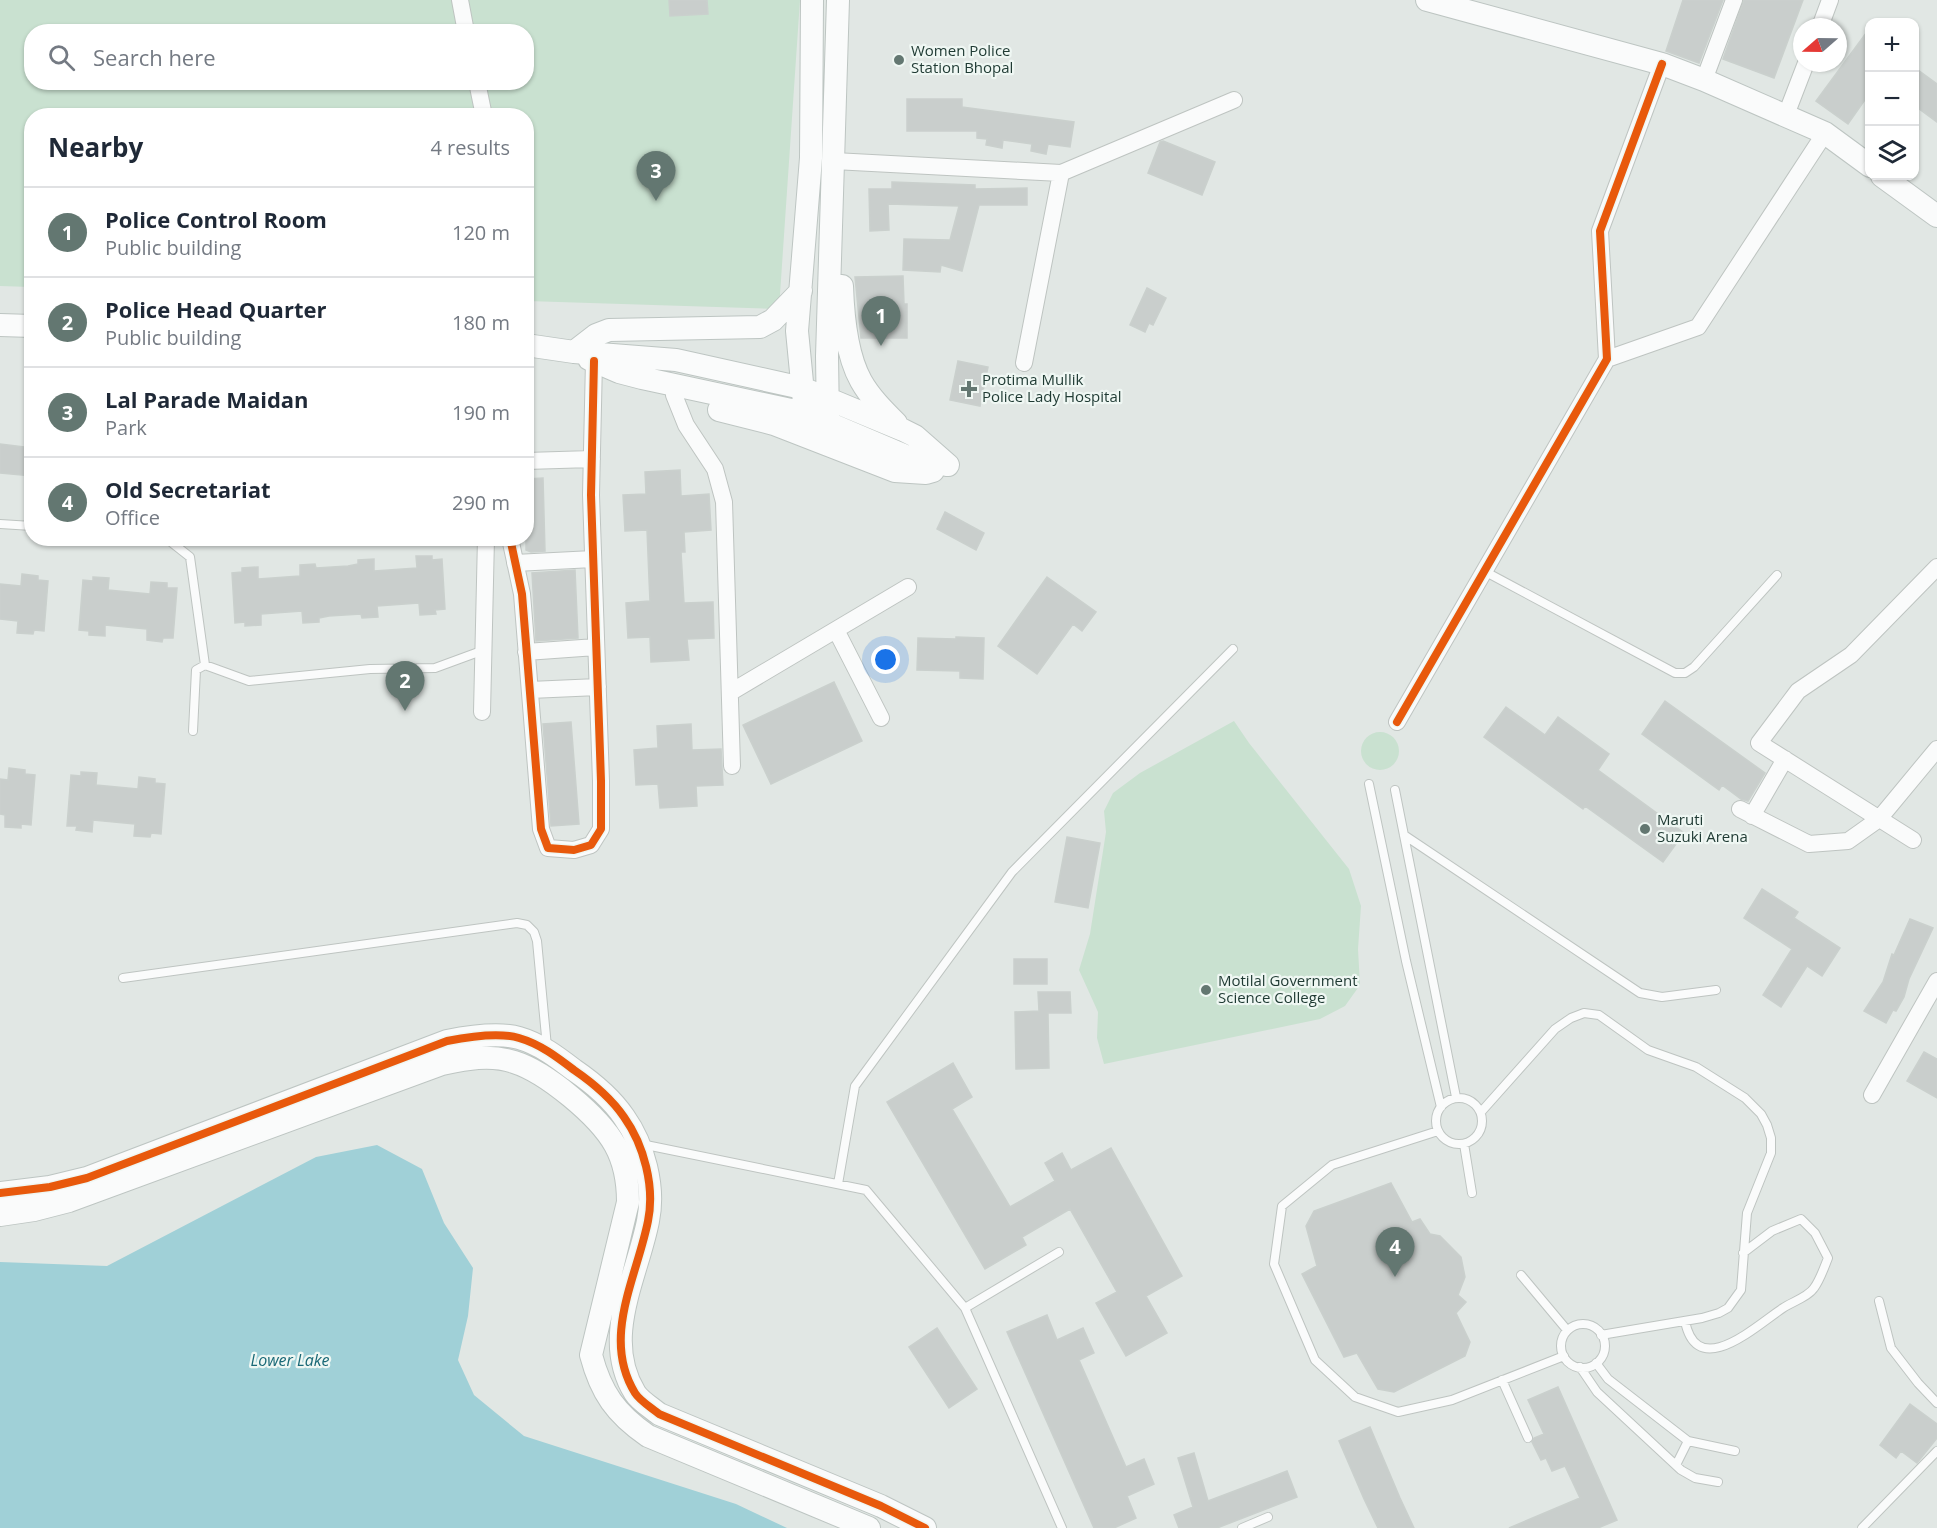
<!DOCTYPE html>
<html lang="en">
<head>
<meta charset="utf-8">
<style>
	:root { --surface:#fff; --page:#f2f2f3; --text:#1f2937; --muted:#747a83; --line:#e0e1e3; --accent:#637771 }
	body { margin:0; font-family:"Open Sans",sans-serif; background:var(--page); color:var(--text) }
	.controls { position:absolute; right:18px; top:18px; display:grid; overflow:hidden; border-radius:12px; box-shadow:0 2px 4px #0004 }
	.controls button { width:54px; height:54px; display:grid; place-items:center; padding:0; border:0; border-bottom:2px solid var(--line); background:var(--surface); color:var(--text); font:30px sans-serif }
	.compass { position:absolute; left:1793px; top:18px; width:54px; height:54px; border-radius:50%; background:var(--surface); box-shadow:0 2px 4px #0004; rotate:250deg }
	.you { position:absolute; left:886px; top:660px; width:21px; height:21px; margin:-15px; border:4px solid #fff; border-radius:50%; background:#1a73e8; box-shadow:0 0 0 9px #1a73e833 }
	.badge { display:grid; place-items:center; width:39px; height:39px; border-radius:50%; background:var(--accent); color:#fff; font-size:20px; font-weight:700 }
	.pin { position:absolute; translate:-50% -50px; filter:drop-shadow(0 2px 3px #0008) }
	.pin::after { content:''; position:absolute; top:32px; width:21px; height:18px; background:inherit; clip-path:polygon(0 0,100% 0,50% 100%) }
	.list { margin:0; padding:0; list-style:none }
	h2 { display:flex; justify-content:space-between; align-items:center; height:78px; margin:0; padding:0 24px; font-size:26px }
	h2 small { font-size:20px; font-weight:400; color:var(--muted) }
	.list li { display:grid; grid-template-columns:39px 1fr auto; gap:18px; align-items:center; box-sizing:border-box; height:90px; padding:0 24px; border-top:2px solid var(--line) }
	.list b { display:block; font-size:22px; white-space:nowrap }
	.list p { margin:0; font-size:20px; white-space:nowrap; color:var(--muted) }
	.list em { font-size:20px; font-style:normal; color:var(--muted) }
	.icon { flex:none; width:33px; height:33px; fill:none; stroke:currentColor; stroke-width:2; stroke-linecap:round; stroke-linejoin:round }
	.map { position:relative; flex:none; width:1937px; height:1528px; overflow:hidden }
	.search { position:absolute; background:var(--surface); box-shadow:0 2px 4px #0004; left:24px; top:24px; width:510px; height:66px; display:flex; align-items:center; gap:15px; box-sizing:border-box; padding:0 21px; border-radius:24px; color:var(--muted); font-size:22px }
	.panel { position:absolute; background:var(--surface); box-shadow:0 2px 4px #0004; left:24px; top:108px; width:510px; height:438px; border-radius:24px }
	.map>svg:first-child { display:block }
	.green { fill:#c9e1d0; fill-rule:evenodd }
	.water { fill:#a0d0d7 }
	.building { fill:#c9cecc; stroke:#cad0cd; stroke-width:1.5 }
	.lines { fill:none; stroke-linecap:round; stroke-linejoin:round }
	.lane-casing { stroke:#bec4c1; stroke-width:10 }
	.street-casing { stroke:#bec4c1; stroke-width:18 }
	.secondary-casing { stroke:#bdc5c2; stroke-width:24 }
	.lane { stroke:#fafbfb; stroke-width:8 }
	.street { stroke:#fafbfb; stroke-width:16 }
	.secondary { stroke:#fafbfb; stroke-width:22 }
	.cycleway-casing { stroke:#eff7f3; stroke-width:11 }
	.cycleway { stroke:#e8590c; stroke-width:8 }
	.poi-dot { fill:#637771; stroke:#eff7f3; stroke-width:2 }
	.labels { text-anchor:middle; stroke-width:4.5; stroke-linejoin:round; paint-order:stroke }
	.poi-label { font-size:15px; fill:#1f3a33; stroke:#eff7f3; text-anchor:start }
	.water-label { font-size:16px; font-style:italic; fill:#196876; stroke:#eff7f3 }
</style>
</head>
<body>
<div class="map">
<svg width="1937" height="1528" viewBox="0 0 1937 1528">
	<rect width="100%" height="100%" fill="#e1e7e4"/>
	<!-- green -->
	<path class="green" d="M 0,0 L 800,0 L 779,309 L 527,301 L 526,116 L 32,116 L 31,287 L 0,286 ZM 32,32 L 526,32 L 526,82 L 32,82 Z
		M 1234,721 L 1249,743 L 1349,869 L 1361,906 L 1358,949 L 1360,985 L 1345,1006 L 1320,1019 L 1104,1064 L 1097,1038 L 1098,1012 L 1079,970 L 1090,934 L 1106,832 L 1104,811 L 1113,793 L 1140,773 Z
		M1361 751a19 19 0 1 1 38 0a19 19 0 1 1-38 0Z"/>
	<!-- water -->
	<path class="water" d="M 377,1145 L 422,1169 L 444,1223 L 473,1268 L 468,1316 L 458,1360 L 474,1395 L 524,1436 L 736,1504 L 787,1528 L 0,1528 L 0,1262 L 107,1266 L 316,1157 Z"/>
	<!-- building -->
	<path class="building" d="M 669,0 L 707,0 L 708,14 L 670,16 Z
		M 1683,0 L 1723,0 L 1699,63 L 1666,51 Z
		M 1744,0 L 1803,0 L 1774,78 L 1723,59 Z
		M 1869,29 L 1869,94 L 1848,124 L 1816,101 Z
		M 1914,67 L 1937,84 L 1937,122 L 1914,105 Z
		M 907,99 L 962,99 L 962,107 L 1074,122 L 1070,147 L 1048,144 L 1046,154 L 1031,151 L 1032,144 L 1003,140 L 1002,148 L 986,145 L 987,139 L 977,138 L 977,131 L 907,131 Z
		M 1163,141 L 1215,162 L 1202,195 L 1148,173 L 1160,142 Z
		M 892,182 L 975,185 L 975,189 L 1027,188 L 1027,205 L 979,205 L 962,271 L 941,265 L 940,272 L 903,270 L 904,239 L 950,240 L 959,206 L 888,204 L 889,230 L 870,231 L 869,189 L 892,189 Z
		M 903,276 L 904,304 L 907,304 L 907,338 L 861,338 L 855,277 Z
		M 1147,288 L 1166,298 L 1153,325 L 1149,323 L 1145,332 L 1130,325 Z
		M 958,361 L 988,367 L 980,406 L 950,400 Z
		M 0,444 L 32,448 L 32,476 L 0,473 Z
		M 680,470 L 681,496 L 709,494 L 711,530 L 684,532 L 685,552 L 681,552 L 684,603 L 713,602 L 714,638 L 687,639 L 689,660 L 651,662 L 650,637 L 628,638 L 626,603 L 650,601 L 649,579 L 647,530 L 625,531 L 623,495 L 646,494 L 645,472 Z
		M 543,478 L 545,551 L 531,552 L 526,550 L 526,479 Z
		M 945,512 L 984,533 L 976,550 L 937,529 Z
		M 416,556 L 432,556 L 432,560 L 442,559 L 445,609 L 435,610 L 436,614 L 420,615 L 419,603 L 377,606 L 378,617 L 362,618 L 361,614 L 329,616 L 319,618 L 319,622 L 303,623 L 302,611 L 261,614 L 261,625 L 245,626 L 245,622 L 235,623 L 232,573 L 242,572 L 242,568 L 258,567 L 258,579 L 300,576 L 300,565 L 315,564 L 316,568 L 348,566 L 358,564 L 358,560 L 374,559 L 374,571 L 417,568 Z
		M 575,570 L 578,638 L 536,641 L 532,573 Z
		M 22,574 L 38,576 L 38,580 L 48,581 L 44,631 L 34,630 L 33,634 L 17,633 L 18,621 L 0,619 L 0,584 L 21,586 Z
		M 93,577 L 109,578 L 108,590 L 150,594 L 151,582 L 167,583 L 167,588 L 177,588 L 173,638 L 163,638 L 162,642 L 147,640 L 147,629 L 105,625 L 105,636 L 89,635 L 89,631 L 79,630 L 83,580 L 93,581 Z
		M 1047,577 L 1096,612 L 1082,631 L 1073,624 L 1037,674 L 998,646 Z
		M 956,637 L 984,638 L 983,679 L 960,678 L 960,671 L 917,670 L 918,638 L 956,639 Z
		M 834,682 L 862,741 L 771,784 L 743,725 Z
		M 1665,701 L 1765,773 L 1748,801 L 1741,799 L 1722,785 L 1719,790 L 1642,734 Z
		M 1506,707 L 1545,735 L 1558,717 L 1609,754 L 1598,770 L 1684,833 L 1663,862 L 1585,806 L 1583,809 L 1484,737 Z
		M 571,722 L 579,824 L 551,826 L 543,724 Z
		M 691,724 L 692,750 L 721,749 L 723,785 L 696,786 L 697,806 L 660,808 L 658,784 L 636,785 L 634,750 L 658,748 L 657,726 Z
		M 9,768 L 25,770 L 25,774 L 35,775 L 31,825 L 21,824 L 21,828 L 5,827 L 5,815 L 0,814 L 0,779 L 8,780 Z
		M 81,772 L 97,773 L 96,785 L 138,789 L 139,777 L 155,779 L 155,783 L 165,784 L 161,834 L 151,833 L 150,837 L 134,836 L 135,824 L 93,820 L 92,832 L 76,830 L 77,826 L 67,826 L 71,775 L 81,776 Z
		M 1067,837 L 1100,843 L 1088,908 L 1055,902 Z
		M 1762,889 L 1798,912 L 1794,918 L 1840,948 L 1822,976 L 1807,966 L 1781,1007 L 1763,995 L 1792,949 L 1744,918 Z
		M 1910,919 L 1933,928 L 1909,979 L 1904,997 L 1896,1011 L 1893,1010 L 1886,1023 L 1864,1011 L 1883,982 L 1892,954 L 1894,955 Z
		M 1014,959 L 1047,959 L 1047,984 L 1014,984 Z
		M 1038,992 L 1070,992 L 1071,1013 L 1048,1013 L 1049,1068 L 1016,1069 L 1015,1012 L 1039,1011 Z
		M 1924,1052 L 1937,1059 L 1937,1098 L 1907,1081 Z
		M 953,1063 L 972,1097 L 952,1109 L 1010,1207 L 1055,1181 L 1045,1163 L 1062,1153 L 1071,1170 L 1111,1148 L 1182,1276 L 1146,1296 L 1167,1333 L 1126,1356 L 1096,1303 L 1117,1292 L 1070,1209 L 1022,1237 L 1026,1245 L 985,1269 L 887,1102 Z
		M 1391,1183 L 1412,1222 L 1420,1219 L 1430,1234 L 1440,1236 L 1461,1257 L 1465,1277 L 1458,1295 L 1466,1302 L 1456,1313 L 1470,1342 L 1465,1356 L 1394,1392 L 1378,1389 L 1357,1353 L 1344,1357 L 1302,1274 L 1317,1266 L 1306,1226 L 1314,1211 Z
		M 1047,1315 L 1057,1340 L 1083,1328 L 1094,1353 L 1079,1360 L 1126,1467 L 1144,1459 L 1154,1484 L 1127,1496 L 1136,1518 L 1114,1528 L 1094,1528 L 1007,1332 Z
		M 937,1328 L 977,1389 L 949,1408 L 909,1347 Z
		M 1558,1387 L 1617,1520 L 1598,1528 L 1509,1528 L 1580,1498 L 1565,1466 L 1552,1471 L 1546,1458 L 1541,1460 L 1532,1442 L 1534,1438 L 1544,1434 L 1528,1400 Z
		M 1910,1404 L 1937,1424 L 1937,1438 L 1917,1463 L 1901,1451 L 1896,1458 L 1880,1445 Z
		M 1370,1427 L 1400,1498 L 1414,1528 L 1378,1528 L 1364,1499 L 1339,1441 Z
		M 1194,1453 L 1208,1501 L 1287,1471 L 1297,1497 L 1217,1528 L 1179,1528 L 1174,1515 L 1193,1507 L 1178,1458 Z"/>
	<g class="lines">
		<defs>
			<path id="lane" d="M 0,524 L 32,526
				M 166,538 L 190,557 L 205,665
				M 1484,571 L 1675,673 L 1685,673 L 1694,667 L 1777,575
				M 193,731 L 196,670 L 205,665 L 249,681 L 370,669 L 435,668 L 484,650
				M 1369,784 L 1406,961 L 1441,1107
				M 1395,790 L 1456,1097
				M 1404,835 L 1640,993 L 1662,997 L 1716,990
				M 123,978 L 517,923 L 527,925 L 534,932 L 537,941 L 547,1047
				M1436 1121a23 23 0 1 1 46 0a23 23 0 1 1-46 0Z
				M 1481,1112 L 1555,1029 L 1571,1018 L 1584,1013 L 1599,1015 L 1648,1050 L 1696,1067 L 1745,1098 L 1761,1114 L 1767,1125 L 1771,1138 L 1771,1153 L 1747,1213 L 1741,1290 L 1728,1308 L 1719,1313 L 1702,1318 L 1601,1335
				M 1438,1131 L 1332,1165 L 1282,1206 L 1274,1264 L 1315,1360 L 1355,1397 L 1398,1412 L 1452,1400 L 1564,1356
				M 641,1144 L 866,1190 L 965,1308 L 1062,1528
				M 1464,1144 L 1472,1193
				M 838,1184 L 855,1086 L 1012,872 L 1233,649
				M 1521,1275 L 1567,1330
				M 1879,1301 L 1891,1348 L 1918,1383 L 1937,1403
				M 965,1308 L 1059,1252
				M 1685,1321 C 1697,1382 1757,1325 1783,1308 C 1792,1302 1808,1297 1814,1288 C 1820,1280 1824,1268 1828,1258 L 1815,1233 L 1801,1219 L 1772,1231 L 1743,1253
				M1561 1346a22 22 0 1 1 44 0a22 22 0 1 1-44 0Z
				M 1596,1363 L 1608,1379 L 1688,1441 L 1735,1451
				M 1580,1367 L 1597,1392 L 1681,1470 L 1695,1478 L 1718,1482
				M 1502,1380 L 1528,1438
				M 1676,1465 L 1688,1441
				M 1242,1528 L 1268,1517
				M 1862,1528 L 1937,1451"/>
			<path id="street" d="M 460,0 L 466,32
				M 1820,27 L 1830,0
				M 1704,80 L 1734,0
				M 477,82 L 484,116
				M 1786,115 L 1806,63
				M 834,161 L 1061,173 L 1234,100
				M 1607,359 L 1698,327 L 1825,133
				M 1024,363 L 1061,173
				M 674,395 L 686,425 L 715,469 L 724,502 L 732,766
				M 526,461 L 592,459
				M 510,538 L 522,594 L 541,829 L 548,848 L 574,850 L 591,845 L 601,829 L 601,781 L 591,495 L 594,361
				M 515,563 L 593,559
				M 836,630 L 881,718
				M 526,652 L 596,647
				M 530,690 L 598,687
				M 731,692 L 908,587
				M 482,712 L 486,538
				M 1397,722 L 1607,359 L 1600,231 L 1662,64
				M 1740,809 L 1809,844 L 1848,841 L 1879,819 L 1937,749
				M 1752,816 L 1785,759
				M 1913,840 L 1759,743 L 1798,691 L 1851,655 L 1937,567
				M 1872,1095 L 1937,981"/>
			<path id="secondary" d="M 1427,0 L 1662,64 L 1704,80 L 1825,133 L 1870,166
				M 1882,176 L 1937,216
				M 842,286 C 843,316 846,354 861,381 C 870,397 883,410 896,423
				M 0,325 L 32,326
				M 526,345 L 574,352 L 676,360 L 802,388 L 903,430 L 915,436 L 948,465
				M 574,352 L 596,335 L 609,330 L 760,327 L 773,320 L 801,291
				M 589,359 L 619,372 L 642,378 L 805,413 L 906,456 L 947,465
				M 719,410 L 774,424 L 895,471 L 926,473 L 933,471
				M 805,413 L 797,331 L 811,158 L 812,0
				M 828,423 L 827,356 L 838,0
				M 0,1193 L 50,1187 L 87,1178 L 447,1041 C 467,1037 499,1032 519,1038 C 540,1044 557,1057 574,1070 C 593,1083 611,1098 624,1117 C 644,1145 655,1187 648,1221 C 637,1277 601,1338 635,1393 C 640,1401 652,1408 659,1414 L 881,1506 L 925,1528
				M 0,1215 L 34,1210 L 69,1201 L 442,1064 C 466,1059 490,1054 514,1062 C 546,1072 599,1116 615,1145 C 625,1163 628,1182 628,1202 L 591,1355 C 601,1393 616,1414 648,1436 L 869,1528"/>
		</defs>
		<!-- lane casing -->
		<use href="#lane" class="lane-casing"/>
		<!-- street casing -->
		<use href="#street" class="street-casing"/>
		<!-- secondary casing -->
		<use href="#secondary" class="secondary-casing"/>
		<!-- lane -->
		<use href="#lane" class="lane"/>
		<!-- street -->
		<use href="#street" class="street"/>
		<!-- secondary -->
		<use href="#secondary" class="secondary"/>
		<defs>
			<path id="cycleway" d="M 510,538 L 522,594 L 541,829 L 548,848 L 574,850 L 591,845 L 601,829 L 601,781 L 591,495 L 594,361
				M 1397,722 L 1607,359 L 1600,231 L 1662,64
				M 0,1193 L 50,1187 L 87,1178 L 447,1041 C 467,1037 499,1032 519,1038 C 540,1044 557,1057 574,1070 C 593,1083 611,1098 624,1117 C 644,1145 655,1187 648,1221 C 637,1277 601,1338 635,1393 C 640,1401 652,1408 659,1414 L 881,1506 L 925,1528"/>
		</defs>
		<!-- cycleway casing -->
		<use href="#cycleway" class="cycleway-casing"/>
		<!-- cycleway -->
		<use href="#cycleway" class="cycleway"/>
	</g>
	<!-- markers -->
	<g class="poi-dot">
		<circle cx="899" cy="60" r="6"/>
		<path d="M966 380h6v6h6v6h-6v6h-6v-6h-6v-6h6z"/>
		<circle cx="1645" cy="829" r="6"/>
		<circle cx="1206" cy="990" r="6"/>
	</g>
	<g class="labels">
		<!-- poi labels -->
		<g class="poi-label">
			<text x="911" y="56">Women Police<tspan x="911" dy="17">Station Bhopal</tspan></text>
			<text x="982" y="385">Protima Mullik<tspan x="982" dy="17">Police Lady Hospital</tspan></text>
			<text x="1657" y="825">Maruti<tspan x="1657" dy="17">Suzuki Arena</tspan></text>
			<text x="1218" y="986">Motilal Government<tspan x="1218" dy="17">Science College</tspan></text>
		</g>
		<!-- water labels -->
		<g class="water-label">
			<text x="290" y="1366">Lower Lake</text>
		</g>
	</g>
</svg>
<div class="controls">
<button>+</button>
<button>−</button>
<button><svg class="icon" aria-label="layers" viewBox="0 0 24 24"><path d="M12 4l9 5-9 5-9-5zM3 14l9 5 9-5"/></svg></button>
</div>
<svg class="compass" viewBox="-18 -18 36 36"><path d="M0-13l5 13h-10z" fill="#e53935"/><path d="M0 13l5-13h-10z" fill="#747a83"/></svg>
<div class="you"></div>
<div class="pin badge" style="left:881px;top:346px">1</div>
<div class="pin badge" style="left:405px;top:711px">2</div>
<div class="pin badge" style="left:656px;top:201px">3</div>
<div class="pin badge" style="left:1395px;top:1277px">4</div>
<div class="search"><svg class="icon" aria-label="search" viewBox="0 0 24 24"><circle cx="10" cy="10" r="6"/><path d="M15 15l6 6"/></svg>Search here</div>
<section class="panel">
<h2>Nearby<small>4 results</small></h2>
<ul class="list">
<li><span class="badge">1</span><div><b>Police Control Room</b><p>Public building</p></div><em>120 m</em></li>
<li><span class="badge">2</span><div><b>Police Head Quarter</b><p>Public building</p></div><em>180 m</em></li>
<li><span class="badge">3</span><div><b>Lal Parade Maidan</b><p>Park</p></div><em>190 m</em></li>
<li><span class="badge">4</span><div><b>Old Secretariat</b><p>Office</p></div><em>290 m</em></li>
</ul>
</section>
</div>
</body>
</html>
